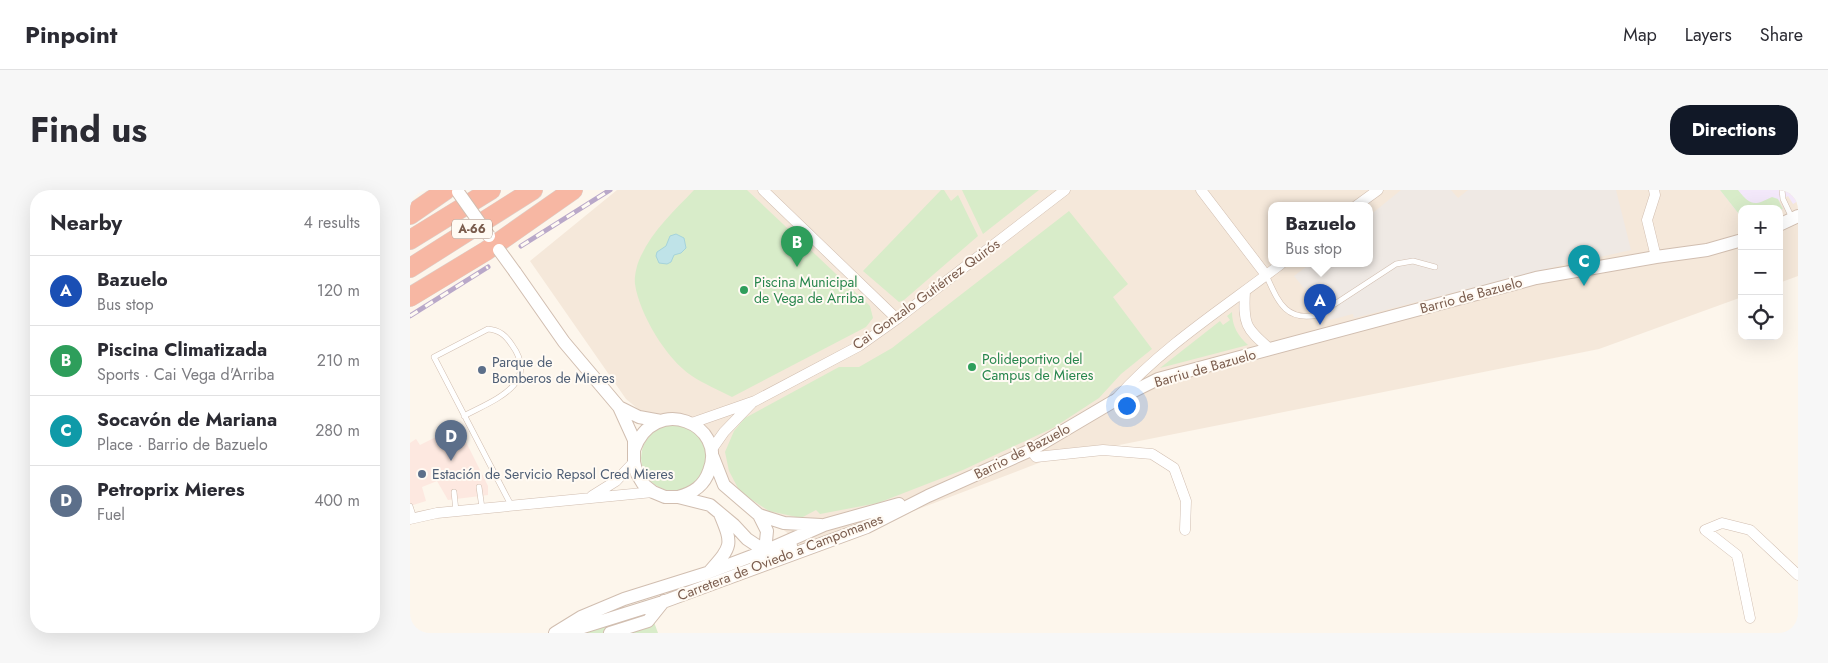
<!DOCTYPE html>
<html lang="en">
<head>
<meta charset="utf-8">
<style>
	:root { --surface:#fff; --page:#f7f7f7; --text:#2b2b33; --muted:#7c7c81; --line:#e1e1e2; --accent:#111827 }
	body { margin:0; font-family:Jost,sans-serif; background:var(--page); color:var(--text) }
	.controls { position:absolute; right:15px; top:15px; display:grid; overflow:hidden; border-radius:10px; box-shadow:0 5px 20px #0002 }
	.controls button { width:45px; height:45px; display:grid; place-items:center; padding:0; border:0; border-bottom:1px solid var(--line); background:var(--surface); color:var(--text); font:25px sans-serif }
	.you { position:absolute; left:716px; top:215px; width:18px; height:18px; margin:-12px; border:4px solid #fff; border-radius:50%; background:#1a73e8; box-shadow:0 0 0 8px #1a73e833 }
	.badge { display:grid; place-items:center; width:32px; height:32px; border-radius:50%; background:var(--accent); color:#fff; font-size:16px; font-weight:700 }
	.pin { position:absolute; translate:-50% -41px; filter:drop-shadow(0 1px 2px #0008) }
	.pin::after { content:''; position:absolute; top:26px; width:18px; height:15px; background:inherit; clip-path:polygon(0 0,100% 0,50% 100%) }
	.popup { position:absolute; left:858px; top:12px; width:105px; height:65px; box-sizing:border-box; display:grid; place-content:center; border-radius:10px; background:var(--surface); filter:drop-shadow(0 1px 4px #0005); font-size:16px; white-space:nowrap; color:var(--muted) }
	.popup b { font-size:19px; color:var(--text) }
	.popup::after { content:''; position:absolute; left:50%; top:100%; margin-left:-10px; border:10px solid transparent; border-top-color:var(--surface) }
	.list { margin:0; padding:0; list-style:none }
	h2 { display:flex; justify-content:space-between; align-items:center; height:65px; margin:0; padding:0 20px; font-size:21px }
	h2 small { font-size:16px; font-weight:400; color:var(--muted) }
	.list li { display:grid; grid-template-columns:32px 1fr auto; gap:15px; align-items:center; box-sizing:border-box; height:70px; padding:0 20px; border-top:1px solid var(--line) }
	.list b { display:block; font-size:19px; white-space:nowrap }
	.list p { margin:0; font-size:16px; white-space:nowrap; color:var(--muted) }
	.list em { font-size:16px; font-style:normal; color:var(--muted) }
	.icon { flex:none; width:28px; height:28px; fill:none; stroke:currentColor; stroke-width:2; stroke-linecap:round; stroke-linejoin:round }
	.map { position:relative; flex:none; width:1388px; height:443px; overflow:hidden; border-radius:20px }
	header { display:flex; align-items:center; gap:30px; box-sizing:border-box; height:70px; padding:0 25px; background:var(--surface); border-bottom:1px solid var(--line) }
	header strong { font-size:24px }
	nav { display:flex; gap:28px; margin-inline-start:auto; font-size:18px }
	.intro { display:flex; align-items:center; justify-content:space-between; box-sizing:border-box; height:120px; padding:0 30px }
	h1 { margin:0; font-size:35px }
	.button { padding:12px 22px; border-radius:20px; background:var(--accent); color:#fff; font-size:18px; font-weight:700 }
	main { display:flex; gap:30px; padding:0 30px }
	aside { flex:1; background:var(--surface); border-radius:20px; box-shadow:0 5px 20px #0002 }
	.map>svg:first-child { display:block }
	.residential { fill:#f5e8da; fill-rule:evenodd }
	.commercial { fill:#fde8e0 }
	.industrial { fill:#efe9e4 }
	.education { fill:#f3e8fa }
	.green { fill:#d8ecc9 }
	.water { fill:#bfe3e8; stroke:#a5d3da }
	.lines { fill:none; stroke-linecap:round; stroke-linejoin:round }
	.service-casing { stroke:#d1beb0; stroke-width:6 }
	.minor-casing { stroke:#d1beb0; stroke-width:11 }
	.tertiary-casing { stroke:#d1beb0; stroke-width:14 }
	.motorway-casing { stroke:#dad1cd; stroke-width:20 }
	.service { stroke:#fff; stroke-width:5 }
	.minor { stroke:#fff; stroke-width:10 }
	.tertiary { stroke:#fff; stroke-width:12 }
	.motorway { stroke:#f7b7a3; stroke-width:19 }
	.rail-casing { stroke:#b9a8c9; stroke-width:5 }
	.rail { stroke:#fffaf3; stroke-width:3; stroke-dasharray:9; stroke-linecap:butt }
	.tertiary-bridge-casing { stroke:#d1beb0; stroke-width:14; stroke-linecap:butt }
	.tertiary-bridge { stroke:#fff; stroke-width:12 }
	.leisure-dot { fill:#2e9e5b; stroke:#fffaf3; stroke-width:2 }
	.service-dot { fill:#5c6f8a; stroke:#fffaf3; stroke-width:2 }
	.labels { text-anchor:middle; stroke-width:4; stroke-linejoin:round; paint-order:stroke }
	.shield { fill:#fffaf3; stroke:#a28b7f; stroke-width:1 }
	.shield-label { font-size:12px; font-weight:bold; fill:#7a5c4d }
	.leisure-label { font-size:14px; fill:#27864d; stroke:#fffaf3; text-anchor:start }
	.street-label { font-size:14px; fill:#7a5c4d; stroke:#fffaf3 }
	.service-label { font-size:14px; fill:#4e5e75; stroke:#fffaf3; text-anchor:start }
</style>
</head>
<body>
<header>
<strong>Pinpoint</strong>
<nav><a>Map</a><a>Layers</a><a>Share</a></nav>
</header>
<div class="intro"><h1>Find us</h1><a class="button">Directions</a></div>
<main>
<aside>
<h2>Nearby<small>4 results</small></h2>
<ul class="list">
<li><span class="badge" style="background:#1a4fb4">A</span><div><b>Bazuelo</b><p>Bus stop</p></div><em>120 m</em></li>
<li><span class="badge" style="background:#2e9e5b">B</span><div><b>Piscina Climatizada</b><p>Sports · Cai Vega d'Arriba</p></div><em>210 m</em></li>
<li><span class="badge" style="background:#0f9aa8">C</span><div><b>Socavón de Mariana</b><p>Place · Barrio de Bazuelo</p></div><em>280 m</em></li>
<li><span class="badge" style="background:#5c6f8a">D</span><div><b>Petroprix Mieres</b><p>Fuel</p></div><em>400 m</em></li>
</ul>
</aside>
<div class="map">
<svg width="1388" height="443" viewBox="0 0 1388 443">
	<rect width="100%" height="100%" fill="#fdf6ec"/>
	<!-- residential -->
	<path class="residential" d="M 207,0 L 1388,0 L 1388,86 L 1369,93 L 1369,19 L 1332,19 L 1332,107 L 1189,159 L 639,269 L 399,361 L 216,209 L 120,71 ZM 861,16 L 959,16 L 959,74 L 861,74 Z"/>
	<!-- commercial -->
	<path class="commercial" d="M 48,236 L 78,296 L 78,305 L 38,310 L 27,291 L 12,297 L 16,311 L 0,316 L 0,253 L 6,249 L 10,255 Z"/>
	<!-- industrial -->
	<path class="industrial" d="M 991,0 L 1041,0 L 1048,8 L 1058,0 L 1206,0 L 1221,60 L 1168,72 L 1173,86 L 1167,87 L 1160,73 L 944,128 L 943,124 L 920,130 L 884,86 L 900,74 L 959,74 L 959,26 Z"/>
	<!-- education -->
	<path class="education" d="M 1310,0 L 1388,0 L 1388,11 L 1383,14 L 1378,6 L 1369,11 L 1373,19 L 1369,20 L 1369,19 L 1332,19 L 1332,28 Z"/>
	<!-- green -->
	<path class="green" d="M 284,0 L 337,0 L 460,116 L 463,128 L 456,137 L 322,207 C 309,200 294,194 282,186 C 256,169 229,123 225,94 C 224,87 227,74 230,68 C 242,41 264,21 284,0 Z
		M 531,0 L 534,0 L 541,11 L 548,5 L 568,46 L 494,110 L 489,112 L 453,81 Z
		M 552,0 L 629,0 L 573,44 Z
		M 1310,0 L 1328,0 C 1341,16 1344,16 1362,7 L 1368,9 L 1373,19 L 1369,20 L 1369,19 L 1332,19 L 1332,28 Z
		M 659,21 L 718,94 L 703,107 L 742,159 L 711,184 L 689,208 L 643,238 L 553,280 L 468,313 L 410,324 L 406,320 L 391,328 L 359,321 L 330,302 L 319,281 L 315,262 L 324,241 L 335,228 L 429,177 L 449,177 L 482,158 Z
		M 822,122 C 822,136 828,146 838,155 L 750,178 L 810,131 L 813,135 L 820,130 L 817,126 Z
		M231 268a33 33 0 1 1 66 0a33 33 0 1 1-66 0Z
		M 237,413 L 248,443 L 163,443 Z"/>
	<!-- water -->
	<path class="water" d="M 266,44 L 274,48 L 276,58 L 271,63 L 264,65 L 261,72 L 257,74 L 249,73 L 246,66 L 247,62 L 256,56 L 260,46 Z"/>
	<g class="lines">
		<defs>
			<path id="service" d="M 1372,0 L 1373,9 L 1382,28
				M 856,85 C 868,111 875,132 908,125 L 986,74 L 1003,71 L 1025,77
				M 54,226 C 81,211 131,195 102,155 C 96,146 90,140 78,139 L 24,167 L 101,315
				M 69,297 L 72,318
				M 44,302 L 46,321
				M 0,316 L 4,328"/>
			<path id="minor" d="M 353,0 L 487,129
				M 791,0 L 856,85
				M 1244,0 L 1245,5 L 1237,30 L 1246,67
				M 946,16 L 968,0
				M 835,101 C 833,134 835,138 860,159
				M 706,209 C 753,156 815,117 871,74
				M 282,233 L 345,211 L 449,156 L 487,129 L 655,0
				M 302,259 L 314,242 L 342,213
				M 621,260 L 626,267 L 693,260 L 742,264 L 764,278 L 776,311 L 775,340
				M 182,306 L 206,291 L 224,272
				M 0,329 L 27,323 L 243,302
				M 1340,428 L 1327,365 L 1295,340 L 1312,333 L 1340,340 L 1388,385"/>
			<path id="tertiary" d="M 1369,35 L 1388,26
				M 105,82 L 154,152 L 209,217 L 224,250 L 224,272 L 227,284 L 233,294 L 243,302 L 255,307 L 268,307 L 300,315 L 324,335 L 337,349 L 355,361 L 369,361 L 381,356
				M 209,217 L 229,227 L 251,231
				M 224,260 C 244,203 318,234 299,281 C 294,296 283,303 268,307
				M 303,267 L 314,295 L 349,325 L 374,333 L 411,335
				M 349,366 L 355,361 L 357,341 L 349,325
				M 300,381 C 322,356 323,355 310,324
				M 145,443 L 171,427 L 214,409 L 297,383 L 355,361 L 414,335 L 489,314
				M 154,443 L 253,412 L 457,337 L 518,306 L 621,260 L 704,211 L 748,189 L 1126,88 L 1246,67 L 1297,60 L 1332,50
				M 200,443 L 238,431 L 254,411"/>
			<path id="motorway" d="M 0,25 L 36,0
				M 0,50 L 81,0
				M 0,78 L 123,0
				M 0,107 L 76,61 L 163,0"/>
		</defs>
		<!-- service casing -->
		<use href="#service" class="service-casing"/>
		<!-- minor casing -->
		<use href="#minor" class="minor-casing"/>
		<!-- tertiary casing -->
		<use href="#tertiary" class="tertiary-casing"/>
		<!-- motorway casing -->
		<use href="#motorway" class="motorway-casing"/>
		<!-- service -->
		<use href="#service" class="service"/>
		<!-- minor -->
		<use href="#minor" class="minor"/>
		<!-- tertiary -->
		<use href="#tertiary" class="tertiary"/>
		<!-- motorway -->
		<use href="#motorway" class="motorway"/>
		<defs>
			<path id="rail" d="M 111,56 L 200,0
				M 0,126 L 78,77"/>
		</defs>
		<!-- rail casing -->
		<use href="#rail" class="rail-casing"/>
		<!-- rail -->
		<use href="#rail" class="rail"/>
		<defs>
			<path id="tertiary-bridge" d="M 48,2 L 79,46
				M 89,60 L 105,82"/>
		</defs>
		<!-- tertiary-bridge casing -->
		<use href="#tertiary-bridge" class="tertiary-bridge-casing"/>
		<!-- tertiary-bridge -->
		<use href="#tertiary-bridge" class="tertiary-bridge"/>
	</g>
	<!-- markers -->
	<g class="leisure-dot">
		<circle cx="334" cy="100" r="5"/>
		<circle cx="562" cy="177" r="5"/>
	</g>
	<g class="service-dot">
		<circle cx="72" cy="180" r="5"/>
		<circle cx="12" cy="284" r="5"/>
	</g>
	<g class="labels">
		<!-- shield labels -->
		<rect class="shield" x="42" y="29.5" width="40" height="19" rx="4"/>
		<g class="shield-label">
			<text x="62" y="43">A-66</text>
		</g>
		<!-- leisure labels -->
		<g class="leisure-label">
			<text x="344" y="97">Piscina Municipal<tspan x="344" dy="16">de Vega de Arriba</tspan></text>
			<text x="572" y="174">Polideportivo del<tspan x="572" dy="16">Campus de Mieres</tspan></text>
		</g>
		<!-- street labels -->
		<g class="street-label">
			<text transform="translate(516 104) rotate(-36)" y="5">Cai Gonzalo Gutiérrez Quirós</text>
			<text transform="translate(1061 105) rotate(-15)" y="5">Barrio de Bazuelo</text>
			<text transform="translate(795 178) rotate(-16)" y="5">Barriu de Bazuelo</text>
			<text transform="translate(612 261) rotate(-27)" y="5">Barrio de Bazuelo</text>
			<text transform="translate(370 367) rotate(-21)" y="5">Carretera de Oviedo a Campomanes</text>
		</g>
		<!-- service labels -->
		<g class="service-label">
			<text x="82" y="177">Parque de<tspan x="82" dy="16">Bomberos de Mieres</tspan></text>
			<text x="22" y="289">Estación de Servicio Repsol Cred Mieres</text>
		</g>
	</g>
</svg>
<div class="controls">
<button>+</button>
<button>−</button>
<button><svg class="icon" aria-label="locate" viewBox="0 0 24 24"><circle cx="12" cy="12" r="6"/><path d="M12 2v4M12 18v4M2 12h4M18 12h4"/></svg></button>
</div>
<div class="you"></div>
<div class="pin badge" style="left:910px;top:135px;background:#1a4fb4">A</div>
<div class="popup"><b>Bazuelo</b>Bus stop</div>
<div class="pin badge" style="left:387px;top:77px;background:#2e9e5b">B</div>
<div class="pin badge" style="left:1174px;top:96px;background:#0f9aa8">C</div>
<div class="pin badge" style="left:41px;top:271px;background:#5c6f8a">D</div>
</div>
</main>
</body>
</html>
